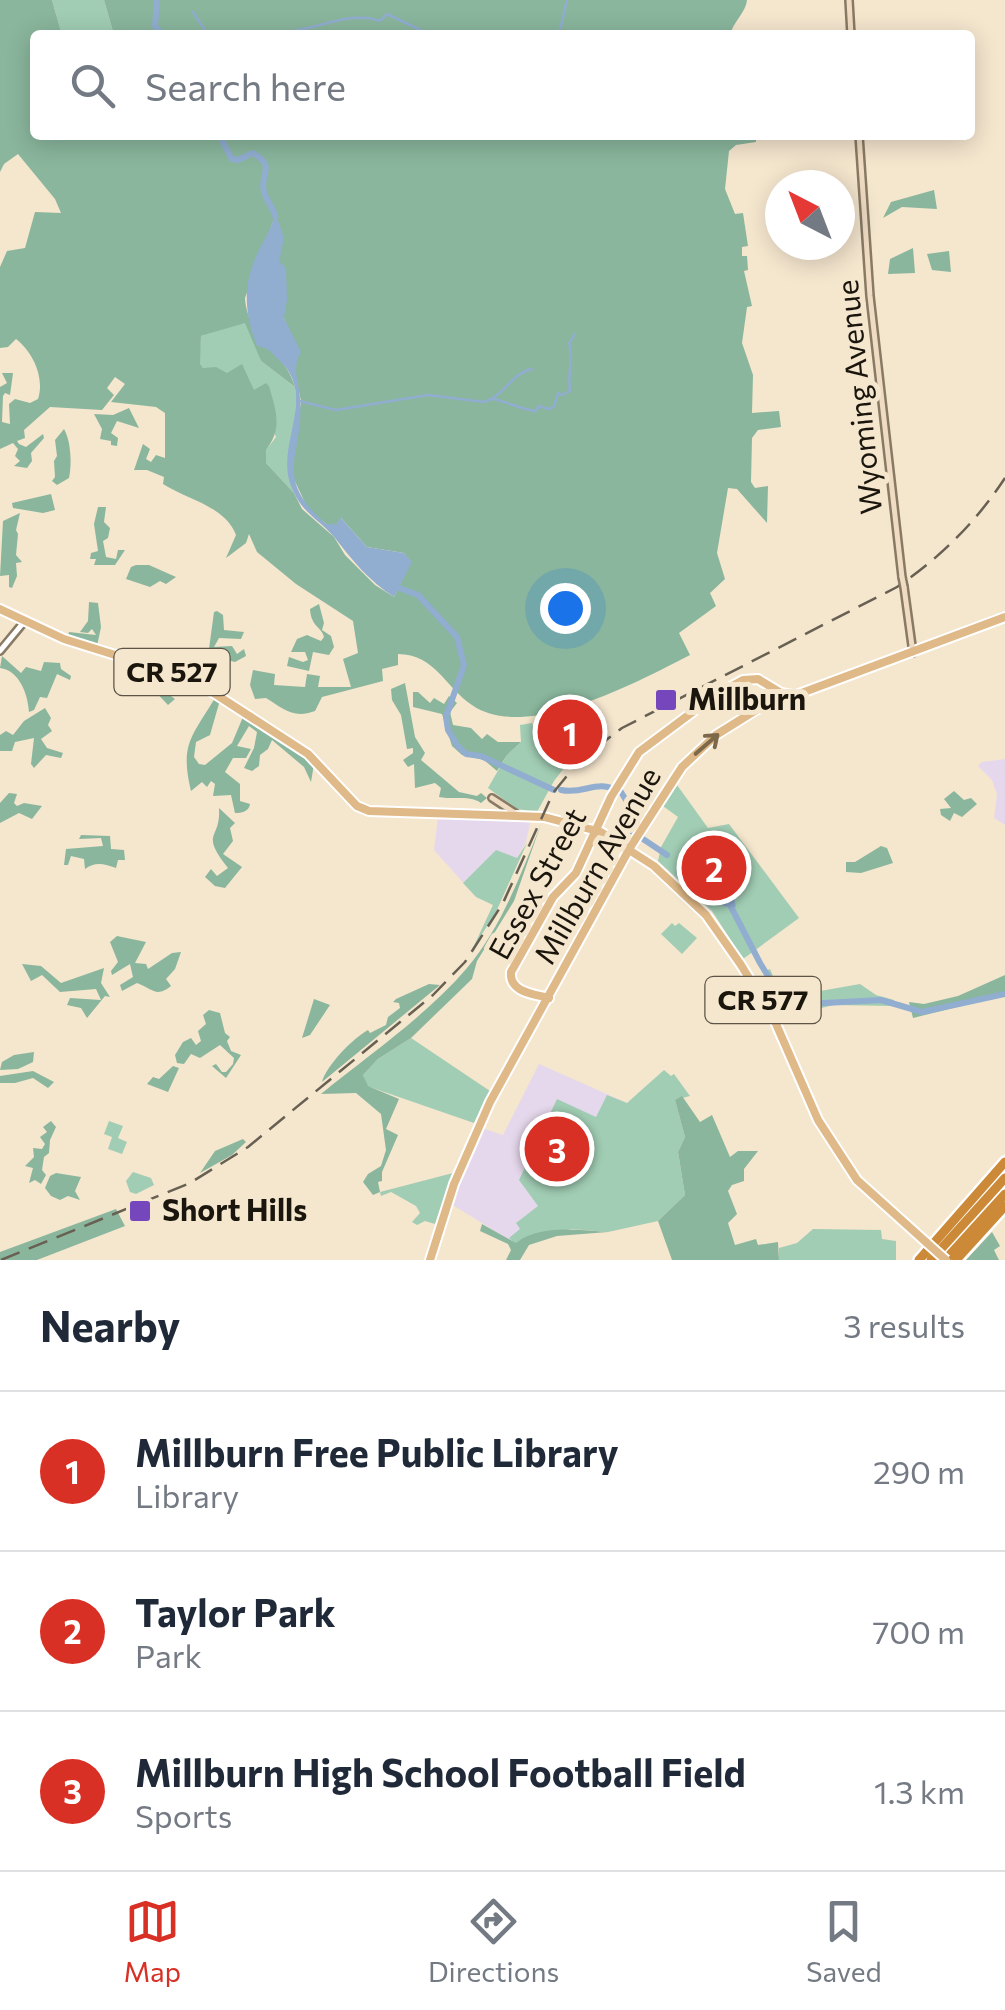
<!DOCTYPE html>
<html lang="en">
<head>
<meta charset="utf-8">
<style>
	:root { --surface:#fff; --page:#f2f2f3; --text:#1f2937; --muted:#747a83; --line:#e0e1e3; --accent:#d93025 }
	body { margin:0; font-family:Commissioner,sans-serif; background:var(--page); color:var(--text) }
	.compass { position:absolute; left:765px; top:170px; width:90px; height:90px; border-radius:50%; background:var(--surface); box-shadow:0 5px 25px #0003; rotate:318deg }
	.you { position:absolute; left:565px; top:608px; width:35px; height:35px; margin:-25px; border:8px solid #fff; border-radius:50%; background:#1a73e8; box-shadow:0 0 0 15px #1a73e833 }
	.badge { display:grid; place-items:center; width:65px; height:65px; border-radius:50%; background:var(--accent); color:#fff; font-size:32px; font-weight:700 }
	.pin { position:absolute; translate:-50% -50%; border:5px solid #fff; box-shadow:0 2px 10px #0006 }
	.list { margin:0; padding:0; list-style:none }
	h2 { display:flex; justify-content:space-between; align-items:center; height:130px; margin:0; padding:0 40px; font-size:42px }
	h2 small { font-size:32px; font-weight:400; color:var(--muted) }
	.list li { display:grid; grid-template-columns:65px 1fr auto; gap:30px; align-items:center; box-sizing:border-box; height:160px; padding:0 40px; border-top:2px solid var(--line) }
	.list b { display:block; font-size:38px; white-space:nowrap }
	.list p { margin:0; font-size:32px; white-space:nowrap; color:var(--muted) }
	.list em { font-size:32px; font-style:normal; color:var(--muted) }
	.icon { flex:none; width:55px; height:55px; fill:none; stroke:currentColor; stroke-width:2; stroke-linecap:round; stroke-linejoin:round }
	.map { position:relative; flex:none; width:1005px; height:1260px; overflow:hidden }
	.search { position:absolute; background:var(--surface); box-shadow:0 5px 25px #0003; left:30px; right:30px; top:30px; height:110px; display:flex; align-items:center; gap:25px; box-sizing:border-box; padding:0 35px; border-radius:10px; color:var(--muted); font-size:38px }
	.sheet { height:610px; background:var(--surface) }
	nav { display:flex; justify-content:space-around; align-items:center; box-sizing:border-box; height:140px; border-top:2px solid var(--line); background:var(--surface); font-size:28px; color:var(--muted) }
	nav a { display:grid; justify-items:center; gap:5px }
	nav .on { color:var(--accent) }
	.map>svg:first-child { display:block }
	.education { fill:#e6d8ec }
	.green { fill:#a1cdb4 }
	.forest { fill:#8ab69d; fill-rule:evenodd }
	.water { fill:#91add0 }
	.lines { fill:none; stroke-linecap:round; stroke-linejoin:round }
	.stream { stroke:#91add0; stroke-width:2.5 }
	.river { stroke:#91add0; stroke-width:6 }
	.tertiary-casing { stroke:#887a64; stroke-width:10 }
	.secondary-casing { stroke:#887a64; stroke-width:10 }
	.primary-casing { stroke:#fff; stroke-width:12 }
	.motorway-casing { stroke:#fff; stroke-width:14 }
	.tertiary { stroke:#fff; stroke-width:5 }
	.secondary { stroke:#f0dcc3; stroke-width:5 }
	.primary { stroke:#e0b988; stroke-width:8 }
	.motorway { stroke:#cc8a38; stroke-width:9 }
	.rail { stroke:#686052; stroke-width:2.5; stroke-dasharray:20 10; stroke-linecap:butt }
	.secondary-bridge-casing { stroke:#887a64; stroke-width:10; stroke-linecap:butt }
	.primary-bridge-casing { stroke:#fff; stroke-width:12; stroke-linecap:butt }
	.secondary-bridge { stroke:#f0dcc3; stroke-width:5 }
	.primary-bridge { stroke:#e0b988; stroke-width:8 }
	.oneway { stroke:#7e684a }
	.poi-dot { fill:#7646bd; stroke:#f5e6ce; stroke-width:4 }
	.labels { text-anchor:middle; stroke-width:10; stroke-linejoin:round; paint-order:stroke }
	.shield { fill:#f5e6ce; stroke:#5c5447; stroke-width:2.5 }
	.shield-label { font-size:28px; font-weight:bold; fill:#1b160d }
	.street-label { font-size:30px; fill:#1b160d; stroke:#f5e6ce }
	.poi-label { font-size:30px; font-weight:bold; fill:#1b160d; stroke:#f5e6ce; text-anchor:start }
</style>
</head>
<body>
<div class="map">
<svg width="1005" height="1260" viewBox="0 0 1005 1260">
	<rect width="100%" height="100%" fill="#f5e6ce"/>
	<!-- education -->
	<path class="education" d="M 1005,759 L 1005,825 L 994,818 L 997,794 L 992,780 L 978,766 L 982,762 Z
		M 438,817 L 531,818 L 526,842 L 517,858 L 476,897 L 434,850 Z
		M 539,1064 L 627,1103 L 571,1229 L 516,1244 L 451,1204 L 482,1128 L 503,1135 Z"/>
	<!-- green -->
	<path class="green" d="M 52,0 L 104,0 L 114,35 L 62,35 Z
		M 246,322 L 261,361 L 295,387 C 301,422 279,459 294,493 L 266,463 L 266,450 L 276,437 C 256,395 253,378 203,368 L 199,364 L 201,336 Z
		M 532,723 L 537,741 L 557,744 L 560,757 L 567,764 L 554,781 L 537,812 L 517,809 L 488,788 L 507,755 L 521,742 L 520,725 Z
		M 677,785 L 708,828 L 729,824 L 799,918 L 743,959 L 712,911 L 658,861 L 661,847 L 678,817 L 663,806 Z
		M 527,843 L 496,912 L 472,950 L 493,905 L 476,897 L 463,883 L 496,850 L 517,858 Z
		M 672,923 L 675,926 L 679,923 L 697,938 L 682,954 L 661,934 Z
		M 770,969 L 781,995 L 786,997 L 860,984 L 876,995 L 894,1000 L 894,1006 L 834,1005 L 796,1014 L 787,1010 L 763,972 Z
		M 411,1038 L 490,1091 L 474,1123 L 367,1086 L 363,1075 L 378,1059 Z
		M 664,1070 L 671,1076 L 674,1074 L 690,1096 L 675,1100 L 685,1137 L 678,1152 L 685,1195 L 658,1221 L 608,1232 L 571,1229 L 516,1244 L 509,1238 L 520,1229 L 516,1223 L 538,1206 L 519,1180 L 557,1099 L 596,1117 L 607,1095 L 627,1103 Z
		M 109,1121 L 123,1126 L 118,1138 L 127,1142 L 122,1154 L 108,1149 L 112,1137 L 104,1134 Z
		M 133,1172 L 151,1178 L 154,1185 L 136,1194 L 130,1192 L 126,1181 Z
		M 453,1173 L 435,1224 L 425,1221 L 417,1225 L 412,1222 L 420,1213 L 416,1206 L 391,1192 L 381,1196 L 380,1192 Z
		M 813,1229 L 881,1230 L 882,1239 L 896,1241 L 896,1260 L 779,1260 L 779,1248 L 797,1243 Z"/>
	<!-- forest -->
	<path class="forest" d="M 0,0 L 52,0 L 62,35 L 35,35 L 35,135 L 756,135 L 756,142 L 736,145 L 729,151 L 725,189 L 735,214 L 743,213 L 748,246 L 742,247 L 742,256 L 747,256 L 748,270 L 744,271 L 752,306 L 747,307 L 742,343 L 753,375 L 752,413 L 779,411 L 781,427 L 758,430 L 752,438 L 751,482 L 755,488 L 768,486 L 767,523 L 737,489 L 728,488 L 717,553 L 725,579 L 710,593 L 716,606 L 679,633 L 690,655 C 639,681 526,743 472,705 C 445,687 435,654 398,654 L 398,665 L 382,669 L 383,681 L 322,697 L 315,711 C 293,719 284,709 266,698 L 255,699 L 250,685 L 253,670 L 275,674 L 274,685 L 305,687 L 307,674 L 320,676 L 318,687 L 351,687 L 343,659 L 358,653 L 353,621 L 296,584 L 257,552 L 249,534 L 246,543 L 226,558 L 236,535 C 225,506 188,500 163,484 L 164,477 L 147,470 L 134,470 L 143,444 L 150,449 L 146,459 L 151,462 L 156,455 L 165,458 L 165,413 L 156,407 L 111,402 L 125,384 L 115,377 L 107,388 L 114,395 L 102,410 L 50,407 L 24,430 L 25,438 L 17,441 L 19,444 L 26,447 L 43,434 L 44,438 L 31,453 L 32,461 L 27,468 L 14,466 L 20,461 L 15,456 L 18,449 L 13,443 L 0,449 L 0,387 L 7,383 L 2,373 L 13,373 L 10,395 L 5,393 L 3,396 L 2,422 L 10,424 L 9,404 L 15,399 L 30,403 L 38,399 C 45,378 33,352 16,339 L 8,347 L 0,348 L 0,267 L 7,251 L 25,248 L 35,212 L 61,213 L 55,199 L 18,154 L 4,164 L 0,172 ZM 275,216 L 284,318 L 298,355 L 294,368 L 301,401 L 291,473 L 308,509 L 326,524 L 337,524 L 341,518 L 367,547 L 404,553 L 411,562 L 394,597 L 375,585 L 345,555 L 334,537 L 302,509 L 294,493 L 266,463 L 266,450 C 283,428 276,411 269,386 L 266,383 L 254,390 L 242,364 L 227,373 L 216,367 L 203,368 L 200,364 L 201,336 L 245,323 L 261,361 L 295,387 C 286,352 247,338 245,298 Z
		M 104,0 L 747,0 C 746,12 733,22 730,35 L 114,35 Z
		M 934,190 L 937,209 L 902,207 L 883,218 L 891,202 Z
		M 913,248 L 915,273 L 888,274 L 890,259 Z
		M 949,251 L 951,272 L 932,270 L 927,254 Z
		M 129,408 L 139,428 L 117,421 L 111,433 L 118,438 L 117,446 L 111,445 L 111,441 L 100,439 L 102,429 L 94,414 L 113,415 Z
		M 64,429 C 71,441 72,464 69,478 L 57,485 L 52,481 L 55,477 L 54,461 L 57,456 L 55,440 Z
		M 51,494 L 55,510 L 43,513 L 13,508 L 12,503 Z
		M 98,507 L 106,507 L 104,522 L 110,528 L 108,538 L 103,541 L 106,557 L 116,559 L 118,550 L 125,550 L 115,565 L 94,565 L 96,559 L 90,559 L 91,553 L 98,551 L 94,524 Z
		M 20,513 L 16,530 L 18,534 L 16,555 L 22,562 L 16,563 L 17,576 L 12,588 L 9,587 L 9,575 L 0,576 L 3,521 Z
		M 136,565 L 149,565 L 176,577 L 166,584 L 160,581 L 150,587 L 126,579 L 131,567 Z
		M 89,602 L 98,603 L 101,627 L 97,646 L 68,636 L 69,632 L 96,635 L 92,629 L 88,633 L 80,632 L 88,621 Z
		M 319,604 L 324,623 L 322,630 L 331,636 L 334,647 L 329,655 L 313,652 L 309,671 L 287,666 L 289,657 L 303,662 L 308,660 L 305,652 L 291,652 L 297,639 L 307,635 L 321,641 L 324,637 C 322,627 311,627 310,609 Z
		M 217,611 L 223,615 L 224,630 L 244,632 L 241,639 L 219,638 L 214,647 L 232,646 L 237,654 L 244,649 L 246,656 L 235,662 L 214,657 L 209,649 L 214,612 Z
		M 2,656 L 21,673 L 26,667 L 41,671 L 44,662 L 60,663 L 61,669 L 71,676 L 70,680 L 57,674 L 47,698 L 40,697 L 34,710 L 29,712 C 28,694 19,670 0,668 Z
		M 143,666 L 191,683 L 190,686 L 158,677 L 153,683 L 175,699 L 168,705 L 148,684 L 140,686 Z
		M 405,683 L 415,737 L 425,753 L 421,760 L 459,792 L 477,796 L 481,793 L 487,798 L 481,803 C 469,795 454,800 439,797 L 441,788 L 435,783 L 415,788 L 414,764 L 408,767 L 403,760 L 413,753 L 413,748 L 407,749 L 401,715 L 392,700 L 391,689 Z
		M 413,692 L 418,692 L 430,703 L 434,698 L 444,704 L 449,696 L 457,703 L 450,712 L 453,725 L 471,728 L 482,739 L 487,734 L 498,742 L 521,742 L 507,755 L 497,771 L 484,760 L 462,755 L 452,746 L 442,714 L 413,707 Z
		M 215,698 L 220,700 L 210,735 L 196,742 L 194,757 L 199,764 L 205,765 L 232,743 L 243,717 L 255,721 L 314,764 L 311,782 L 304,767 L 272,740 L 268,749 L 260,755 L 259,766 L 252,771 L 244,768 L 254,748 L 257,732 L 249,726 L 237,746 L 251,749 L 246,758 L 233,758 L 225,772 L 240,784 L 240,801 L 250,804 C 249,812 241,813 235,813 L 231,795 L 213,796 L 215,784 L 211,781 L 207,787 L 202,782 L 191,791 C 180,744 191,738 215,698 Z
		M 45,708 L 51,718 L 48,725 L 52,731 L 41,739 L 47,748 L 63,753 L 61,758 L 46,755 L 34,768 L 31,764 L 34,738 L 15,742 L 12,751 L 0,751 L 0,735 L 6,731 L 13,735 L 24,721 Z
		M 954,791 L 964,800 L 971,798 L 977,804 L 962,817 L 954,813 L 950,821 L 941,815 L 940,809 L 951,808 L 944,799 Z
		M 9,793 L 17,794 L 14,803 L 17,806 L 24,803 L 42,806 L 32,819 L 19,813 L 0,823 L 0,803 Z
		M 219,808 L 235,823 L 230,828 L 233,841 L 223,854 L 242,867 L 225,888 L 215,886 L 205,877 L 211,869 L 217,876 L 228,868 C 199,831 221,841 219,808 Z
		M 541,824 L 514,901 L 477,961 L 472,979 L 411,1038 L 378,1059 L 363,1075 L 368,1086 L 399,1099 L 386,1129 L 398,1135 L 382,1172 L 382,1181 L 378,1182 L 380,1192 L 373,1195 L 363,1182 L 368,1174 L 381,1166 L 386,1150 L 381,1114 L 356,1093 L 321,1094 C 370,1054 426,1016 467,968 C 502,926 521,874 541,824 Z
		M 81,835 L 110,836 L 111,849 L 124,850 L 125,860 L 118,860 L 116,868 C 105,864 95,861 85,869 L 84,859 L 71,856 L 68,865 L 64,865 L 66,849 L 103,846 L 101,838 L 79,839 Z
		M 881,846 L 887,848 L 893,863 L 861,873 L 846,872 L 846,862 L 855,862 Z
		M 117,936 L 146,942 L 135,963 L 146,964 L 148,969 L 172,953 L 181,952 L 175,969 L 166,979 L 171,986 C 156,998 153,989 137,983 L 122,991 L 120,985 L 133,977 L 130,964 L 112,975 L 111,971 L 118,962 L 110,942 Z
		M 22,964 L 41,966 L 61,983 L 104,968 L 101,983 L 110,997 L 105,996 L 87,1018 L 81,1008 L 67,1005 L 70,998 L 101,1000 L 96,989 L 60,992 L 42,975 L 31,981 Z
		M 1005,975 L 1005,995 L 913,1018 L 909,1002 L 924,1004 L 958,996 Z
		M 429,984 L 440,985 L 322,1082 C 326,1066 353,1038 368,1030 L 370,1033 L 386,1025 L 388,1017 L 400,1008 L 399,1003 L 393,1002 L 396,999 Z
		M 314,999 L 330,1005 L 310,1035 L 302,1038 Z
		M 209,1010 L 220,1013 L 225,1033 L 230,1037 L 227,1041 L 231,1051 L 241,1055 L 226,1078 L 212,1066 L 216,1064 L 222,1072 L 226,1072 L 233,1064 L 234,1058 L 220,1045 L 200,1058 L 191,1054 L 184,1064 L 177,1063 L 175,1055 L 183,1042 L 191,1038 L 196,1045 L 201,1041 L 198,1031 L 206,1024 L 203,1015 Z
		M 34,1052 L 33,1062 L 18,1069 L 0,1070 L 2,1062 L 14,1055 Z
		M 173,1066 L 179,1068 L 168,1092 L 147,1084 L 153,1077 L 159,1079 Z
		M 33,1071 L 54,1082 L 48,1088 L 33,1078 L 15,1083 L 0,1083 L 0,1076 Z
		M 682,1096 L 700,1122 L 712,1115 L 730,1157 L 738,1151 L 758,1151 L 744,1169 L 744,1181 L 732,1185 L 728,1191 L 737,1214 L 728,1223 L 735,1245 L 756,1239 L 758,1245 L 778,1242 L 779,1260 L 672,1260 L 658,1221 L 685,1195 L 678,1152 L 685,1137 L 675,1100 Z
		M 51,1121 L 56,1127 L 50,1140 L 49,1153 L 44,1157 L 42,1170 L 46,1175 L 41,1184 L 35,1180 L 29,1183 L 33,1168 L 25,1166 L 34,1157 L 33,1148 L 42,1149 L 45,1144 L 40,1137 L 47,1132 L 43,1127 Z
		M 243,1139 L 246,1142 L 232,1155 L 200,1173 L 215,1151 Z
		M 56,1173 L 81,1177 L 75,1191 L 80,1200 L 68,1196 L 60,1200 L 51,1196 L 45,1188 L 50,1176 Z
		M 116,1209 L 125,1226 L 37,1260 L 0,1260 L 0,1252 Z
		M 482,1224 L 516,1243 C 540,1224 579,1230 608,1232 L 557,1236 L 529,1245 L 520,1260 L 506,1260 L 511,1250 L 508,1244 L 480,1231 Z
		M 992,1232 L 1000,1246 L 994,1250 L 999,1260 L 966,1260 Z"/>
	<!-- water -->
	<path class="water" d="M 275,212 L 284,238 L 279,261 L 286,268 L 287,300 L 284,318 L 301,352 C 291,369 299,380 300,398 C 305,456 270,475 326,524 L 337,524 L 340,517 L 367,547 L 404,553 L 412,562 L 394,597 C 369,581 353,561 335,538 C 318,518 302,514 291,486 C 275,445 317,398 281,362 C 271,353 272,349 257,346 C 244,312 242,284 259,250 C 265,238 273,226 275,212 Z
		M 689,870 L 702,877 L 724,878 L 733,893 L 736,907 C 711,910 707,883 687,873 Z"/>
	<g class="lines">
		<!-- stream -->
		<path class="stream" d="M 193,12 L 208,35
			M 297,30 C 325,26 354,11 380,21 L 387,14 L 431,35
			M 540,35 L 558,34 C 561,30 565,7 567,0
			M 493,399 C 509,402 522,410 536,411 L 539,406 L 548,409 L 554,407 L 558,393 L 562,395 L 570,391 C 567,373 574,360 569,343 L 575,334
			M 299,401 L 336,410 L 428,395 L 484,402 C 504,396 512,373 532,369"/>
		<!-- river -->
		<path class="river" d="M 157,0 L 155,26 L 163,35
			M 219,135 L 232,159 L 238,160 L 253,153 C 277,167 259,173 264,192 C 266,200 273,207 275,216
			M 394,586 L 418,595 L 457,637 L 464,665 L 446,717 L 448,730 L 457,745 L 466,754 L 481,756 L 554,790
			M 561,790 C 586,795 595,778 621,792 L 629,805 L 631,831 L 667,855
			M 728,901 L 760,963 L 786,1005 L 881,1000 L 922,1012 L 1005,994"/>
		<defs>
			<path id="tertiary" d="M 0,651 L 24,622"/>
			<path id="secondary" d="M 849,0 L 851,35
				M 859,135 L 870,296 L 902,577
				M 904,587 L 913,653
				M 492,798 L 518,815"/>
			<path id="primary" d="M 0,609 L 64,639 L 192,679 L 308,754 L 357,806 L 369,811 L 544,817 L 601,832 L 654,866 L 706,915 L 741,965 L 773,1017 L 818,1120 L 857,1180 L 927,1243
				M 549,998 C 533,994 509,992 511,972 L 553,897 L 576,873 L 611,797 L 639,752 L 714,696 L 743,680 L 758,679 L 781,693 L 793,695
				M 430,1260 L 454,1184 L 490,1102 L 631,846 L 682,767 L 716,735 L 756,710 L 1005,617"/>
			<path id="motorway" d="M 919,1260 L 1005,1162
				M 931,1260 L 1005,1178
				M 945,1260 L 1005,1194
				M 956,1260 L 1005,1206"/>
		</defs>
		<!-- tertiary casing -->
		<use href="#tertiary" class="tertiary-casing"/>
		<!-- secondary casing -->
		<use href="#secondary" class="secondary-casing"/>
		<!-- primary casing -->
		<use href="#primary" class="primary-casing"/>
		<!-- motorway casing -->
		<use href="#motorway" class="motorway-casing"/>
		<!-- tertiary -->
		<use href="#tertiary" class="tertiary"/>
		<!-- secondary -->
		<use href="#secondary" class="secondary"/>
		<!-- primary -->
		<use href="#primary" class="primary"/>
		<!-- motorway -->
		<use href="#motorway" class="motorway"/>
		<!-- rail -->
		<path class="rail" d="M 1,1260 L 190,1183 L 248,1147 L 433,995 L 465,962 L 503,903 L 553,793 L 580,760 L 622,728 L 897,587 C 941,557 976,522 1005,478"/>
		<defs>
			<path id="secondary-bridge" d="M 902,577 L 904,587"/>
			<path id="primary-bridge" d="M 927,1243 L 946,1260"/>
		</defs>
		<!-- secondary-bridge casing -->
		<use href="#secondary-bridge" class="secondary-bridge-casing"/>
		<!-- primary-bridge casing -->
		<use href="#primary-bridge" class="primary-bridge-casing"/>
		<!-- secondary-bridge -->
		<use href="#secondary-bridge" class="secondary-bridge"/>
		<!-- primary-bridge -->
		<use href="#primary-bridge" class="primary-bridge"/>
	</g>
	<!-- one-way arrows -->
	<defs><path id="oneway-shaft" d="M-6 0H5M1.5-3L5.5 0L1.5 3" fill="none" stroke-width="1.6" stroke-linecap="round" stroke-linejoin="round" transform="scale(2.5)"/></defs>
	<use class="oneway" href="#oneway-shaft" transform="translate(707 744) rotate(-41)"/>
	<!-- markers -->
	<g class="poi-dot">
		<rect x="654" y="688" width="24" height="24" rx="5"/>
		<rect x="128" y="1199" width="24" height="24" rx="5"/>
	</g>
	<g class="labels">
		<!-- shield labels -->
		<g class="shield">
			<rect x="114.5" y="649" width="115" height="46" rx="8"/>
			<rect x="705.5" y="977" width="115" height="46" rx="8"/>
		</g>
		<g class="shield-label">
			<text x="172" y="682">CR 527</text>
			<text x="763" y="1010">CR 577</text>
		</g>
		<!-- street labels -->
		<g class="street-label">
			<text transform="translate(860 397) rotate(-96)" y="10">Wyoming Avenue</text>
			<text transform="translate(598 866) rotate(-60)" y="10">Millburn Avenue</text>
			<text transform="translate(538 884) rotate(-61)" y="10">Essex Street</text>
		</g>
		<!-- poi labels -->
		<g class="poi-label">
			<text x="688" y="710">Millburn</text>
			<text x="162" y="1221">Short Hills</text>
		</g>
	</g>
</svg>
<svg class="compass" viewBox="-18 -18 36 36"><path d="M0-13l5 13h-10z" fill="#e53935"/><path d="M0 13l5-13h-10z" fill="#747a83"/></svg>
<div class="you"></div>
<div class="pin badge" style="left:570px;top:732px">1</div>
<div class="pin badge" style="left:714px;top:868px">2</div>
<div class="pin badge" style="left:557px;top:1149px">3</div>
<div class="search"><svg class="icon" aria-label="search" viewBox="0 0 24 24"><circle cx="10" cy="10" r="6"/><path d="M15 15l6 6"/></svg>Search here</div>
</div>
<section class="sheet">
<h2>Nearby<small>3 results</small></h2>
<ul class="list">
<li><span class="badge">1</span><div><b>Millburn Free Public Library</b><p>Library</p></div><em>290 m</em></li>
<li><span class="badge">2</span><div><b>Taylor Park</b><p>Park</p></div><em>700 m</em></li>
<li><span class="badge">3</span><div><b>Millburn High School Football Field</b><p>Sports</p></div><em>1.3 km</em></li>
</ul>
</section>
<nav>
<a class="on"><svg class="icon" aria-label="map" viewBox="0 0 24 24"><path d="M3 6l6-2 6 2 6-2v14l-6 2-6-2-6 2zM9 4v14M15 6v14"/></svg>Map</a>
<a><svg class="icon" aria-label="directions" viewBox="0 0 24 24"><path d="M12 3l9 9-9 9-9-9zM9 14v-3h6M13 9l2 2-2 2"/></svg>Directions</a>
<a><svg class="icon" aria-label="saved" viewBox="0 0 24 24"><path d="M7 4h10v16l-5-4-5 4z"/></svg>Saved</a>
</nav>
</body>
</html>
